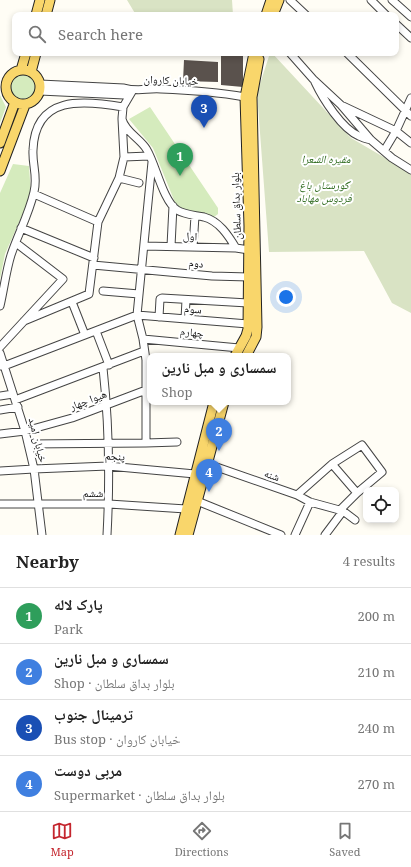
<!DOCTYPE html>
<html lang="en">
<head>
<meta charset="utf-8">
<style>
	:root { --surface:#fff; --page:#f2f2f2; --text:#222; --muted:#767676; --line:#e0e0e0; --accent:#c4262e }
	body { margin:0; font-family:"Noto Serif","Noto Naskh Arabic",serif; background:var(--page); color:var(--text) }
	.controls { position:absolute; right:12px; bottom:12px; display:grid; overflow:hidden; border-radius:8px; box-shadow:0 2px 6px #0003 }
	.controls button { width:36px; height:36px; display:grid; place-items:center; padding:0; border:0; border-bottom:1px solid var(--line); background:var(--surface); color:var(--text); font:20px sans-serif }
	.you { position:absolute; left:286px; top:297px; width:14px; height:14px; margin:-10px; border:3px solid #fff; border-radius:50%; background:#1a73e8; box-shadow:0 0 0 6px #1a73e833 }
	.badge { display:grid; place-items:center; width:26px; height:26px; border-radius:50%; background:var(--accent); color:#fff; font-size:13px; font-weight:700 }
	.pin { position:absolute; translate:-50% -33px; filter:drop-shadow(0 1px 2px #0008) }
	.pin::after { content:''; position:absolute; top:21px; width:14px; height:12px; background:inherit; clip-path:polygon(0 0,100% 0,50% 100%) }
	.popup { position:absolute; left:147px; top:353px; width:144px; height:52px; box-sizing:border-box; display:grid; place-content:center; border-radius:8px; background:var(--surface); filter:drop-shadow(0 1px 3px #0005); font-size:13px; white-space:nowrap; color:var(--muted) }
	.popup b { font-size:15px; color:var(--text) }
	.popup::after { content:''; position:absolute; left:50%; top:100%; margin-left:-8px; border:8px solid transparent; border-top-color:var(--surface) }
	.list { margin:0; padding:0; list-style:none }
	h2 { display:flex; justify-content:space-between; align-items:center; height:52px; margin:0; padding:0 16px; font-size:17px }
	h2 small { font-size:13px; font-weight:400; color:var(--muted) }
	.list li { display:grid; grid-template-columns:26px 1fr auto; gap:12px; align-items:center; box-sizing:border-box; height:56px; padding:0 16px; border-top:1px solid var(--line) }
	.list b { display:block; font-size:15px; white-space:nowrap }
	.list p { margin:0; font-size:13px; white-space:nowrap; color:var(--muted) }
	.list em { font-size:13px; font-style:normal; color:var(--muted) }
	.icon { flex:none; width:22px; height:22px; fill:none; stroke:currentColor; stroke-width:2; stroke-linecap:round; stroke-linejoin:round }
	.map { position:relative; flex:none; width:411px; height:535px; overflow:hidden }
	.search { position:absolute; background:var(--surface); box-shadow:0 2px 6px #0003; left:12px; right:12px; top:12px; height:44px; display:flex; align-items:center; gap:10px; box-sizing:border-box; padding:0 14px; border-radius:8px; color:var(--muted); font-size:15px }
	.sheet { height:276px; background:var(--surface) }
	nav { display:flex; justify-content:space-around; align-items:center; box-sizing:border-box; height:56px; border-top:1px solid var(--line); background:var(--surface); font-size:11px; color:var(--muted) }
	nav a { display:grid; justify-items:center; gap:2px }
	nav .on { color:var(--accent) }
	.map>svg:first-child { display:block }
	.green { fill:#d5ebbd }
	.cemetery { fill:#d9e3c4 }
	.building { fill:#5a524d }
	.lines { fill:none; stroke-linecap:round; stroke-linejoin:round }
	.minor-casing { stroke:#444; stroke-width:9 }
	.major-casing { stroke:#222; stroke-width:11 }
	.minor { stroke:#fff; stroke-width:7 }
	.major { stroke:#f9d66b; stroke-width:9 }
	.labels { text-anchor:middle; stroke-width:4; stroke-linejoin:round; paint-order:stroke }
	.street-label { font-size:11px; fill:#111; stroke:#fff }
	.park-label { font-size:11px; font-style:italic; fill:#2f6b1f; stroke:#fff }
</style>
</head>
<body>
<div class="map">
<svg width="411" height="535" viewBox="0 0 411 535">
	<rect width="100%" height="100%" fill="#fffdf5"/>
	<!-- green -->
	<path class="green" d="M11 87a12 12 0 1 1 24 0a12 12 0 1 1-24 0Z
		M 0,95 L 6,107 L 0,123 Z
		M 150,107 L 218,208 L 218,214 L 214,217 L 181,209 L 176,205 L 153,148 L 129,119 Z
		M 13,164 L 29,166 L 31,195 L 5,254 L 0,279 L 0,193 Z"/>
	<!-- cemetery -->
	<path class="cemetery" d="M 127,0 L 232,0 L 233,15 L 136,15 Z
		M 270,53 L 272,53 L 351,138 L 411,173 L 411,313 L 392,303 L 364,251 L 269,252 L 257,93 Z"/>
	<!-- building -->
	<path class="building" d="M 221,53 L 243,53 L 243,87 L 221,85 Z
		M 184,60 L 218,62 L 218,82 L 183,81 Z"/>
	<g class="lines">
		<defs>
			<path id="minor" d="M 290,0 L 306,15
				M 371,0 L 386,15
				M 392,0 L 411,17
				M 396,24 L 411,38
				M 290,53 L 313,79 L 341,105 L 371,140 L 392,158 L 411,170
				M 347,53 L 411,116
				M 315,82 C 323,99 342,129 359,136 C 363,138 367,139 371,140
				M 40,84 L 124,88 C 138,92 147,88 161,89 C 189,90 217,92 245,97
				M 40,91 L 124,95 L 133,90
				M 343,106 L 396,131 L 411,143
				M 123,107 C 123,110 122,116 122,119 C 125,132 141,139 147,150 C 156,165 163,201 177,210 C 185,215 195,215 204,217 C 219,221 228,235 236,248 L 249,250
				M 384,151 L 396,131 L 411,98
				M 124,157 L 149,156
				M 119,178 L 139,183
				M 34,194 L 98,222
				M 21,228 L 94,258
				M 144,246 L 236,248
				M 171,246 L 173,206
				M 193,247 L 195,216
				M 93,265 L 212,276 L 249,277
				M 103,291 L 139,294
				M 72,302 L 85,335
				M 0,306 C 4,289 6,271 11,255 C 18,234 29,214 34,192 C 38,176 32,165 33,150 C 35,95 83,100 123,107 L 133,90
				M 159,317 L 160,299 L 162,298 L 248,303
				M 185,319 L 186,300
				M 24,321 L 89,294 L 98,222 L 119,178 L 124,157 L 122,119
				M 96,331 L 109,365
				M 143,339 L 239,348
				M 0,347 L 63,279 L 16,243
				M 0,353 L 25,431 L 34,469 L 42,535
				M 0,366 L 4,366 L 137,315 L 248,324
				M 103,368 C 109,423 110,479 107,535
				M 0,396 L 13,394
				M 15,400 L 144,351
				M 0,410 L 18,407
				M 0,434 L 25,431 L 72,418 L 146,390 L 146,360 L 143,339 L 137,315 L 152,162
				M 146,443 L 177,442
				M 28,444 L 146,443 L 146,390
				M 208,464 L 297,495 L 310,502 L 343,511 L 325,535
				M 332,464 L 362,445 L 382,472 L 357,493
				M 0,471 L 34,469 L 108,466 L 195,474
				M 297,495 L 332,464 L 357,493 L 340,510
				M 197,501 L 281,535
				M 0,504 L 109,504 L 186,509
				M 343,511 L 355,520
				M 295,535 L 310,502"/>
			<path id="major" d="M 36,15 L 40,0
				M 46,15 L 50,0
				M 266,15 L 271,0
				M 273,15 L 279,0
				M6 87a17 17 0 1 1 34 0a17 17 0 1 1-34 0Z
				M 21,70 L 26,53
				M 31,72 L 36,53
				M 0,143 L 15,102
				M 0,171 L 25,105
				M 235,356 L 246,336 L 248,329 L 249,226 L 245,97 L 254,53
				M 246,356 L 256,337 L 257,327 L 252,97 L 259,59
				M 180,535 L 214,402
				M 188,535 L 224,402"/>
		</defs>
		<!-- minor casing -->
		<use href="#minor" class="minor-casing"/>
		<!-- major casing -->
		<use href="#major" class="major-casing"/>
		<!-- minor -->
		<use href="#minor" class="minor"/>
		<!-- major -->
		<use href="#major" class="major"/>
	</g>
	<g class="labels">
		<!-- street labels -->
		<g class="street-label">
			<text transform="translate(171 80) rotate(2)" y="4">خیابان کاروان</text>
			<text transform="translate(236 206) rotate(-92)" y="4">بلوار بداق سلطان</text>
			<text transform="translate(190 236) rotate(2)" y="4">اول</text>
			<text transform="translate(196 263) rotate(5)" y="4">دوم</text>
			<text transform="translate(193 309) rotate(4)" y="4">سوم</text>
			<text transform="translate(192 332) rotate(6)" y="4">چهارم</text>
			<text transform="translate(88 400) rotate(-21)" y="4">هیوا چهار</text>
			<text transform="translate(38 440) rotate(76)" y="4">خیابان امید</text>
			<text transform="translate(115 456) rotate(3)" y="4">پنجم</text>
			<text transform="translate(272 475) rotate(19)" y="4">شنه</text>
			<text x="93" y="497">ششم</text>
		</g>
		<!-- park labels -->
		<g class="park-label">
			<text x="326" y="163">مقیره الشعرا</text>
			<text x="324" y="189">گورستان باغ<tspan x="324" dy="13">فردوس مهاباد</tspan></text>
		</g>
	</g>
</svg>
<div class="controls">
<button><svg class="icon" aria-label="locate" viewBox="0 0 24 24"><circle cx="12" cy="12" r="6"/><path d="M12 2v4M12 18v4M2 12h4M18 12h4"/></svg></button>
</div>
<div class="you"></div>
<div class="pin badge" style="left:180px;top:176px;background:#2e9e5b">1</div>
<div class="pin badge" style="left:219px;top:451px;background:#3f7fe0">2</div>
<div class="popup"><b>سمساری و مبل نارین</b>Shop</div>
<div class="pin badge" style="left:204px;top:128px;background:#1a4fb4">3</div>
<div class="pin badge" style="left:209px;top:492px;background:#3f7fe0">4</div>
<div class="search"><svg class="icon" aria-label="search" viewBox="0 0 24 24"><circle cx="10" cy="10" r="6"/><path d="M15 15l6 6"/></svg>Search here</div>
</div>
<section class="sheet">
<h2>Nearby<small>4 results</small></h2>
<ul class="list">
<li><span class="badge" style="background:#2e9e5b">1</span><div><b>پارک لاله</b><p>Park</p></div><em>200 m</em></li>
<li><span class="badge" style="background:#3f7fe0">2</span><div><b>سمساری و مبل نارین</b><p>Shop · بلوار بداق سلطان</p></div><em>210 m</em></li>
<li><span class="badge" style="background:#1a4fb4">3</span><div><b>ترمینال جنوب</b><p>Bus stop · خیابان کاروان</p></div><em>240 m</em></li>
<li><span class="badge" style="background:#3f7fe0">4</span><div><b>مربی دوست</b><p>Supermarket · بلوار بداق سلطان</p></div><em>270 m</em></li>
</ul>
</section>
<nav>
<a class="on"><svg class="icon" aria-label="map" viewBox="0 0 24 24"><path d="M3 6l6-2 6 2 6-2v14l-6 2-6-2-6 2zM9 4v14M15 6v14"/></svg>Map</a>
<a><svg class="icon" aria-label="directions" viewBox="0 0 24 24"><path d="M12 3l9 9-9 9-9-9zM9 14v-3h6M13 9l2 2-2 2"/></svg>Directions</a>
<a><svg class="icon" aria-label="saved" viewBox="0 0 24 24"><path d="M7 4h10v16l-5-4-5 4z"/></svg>Saved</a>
</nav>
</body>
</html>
